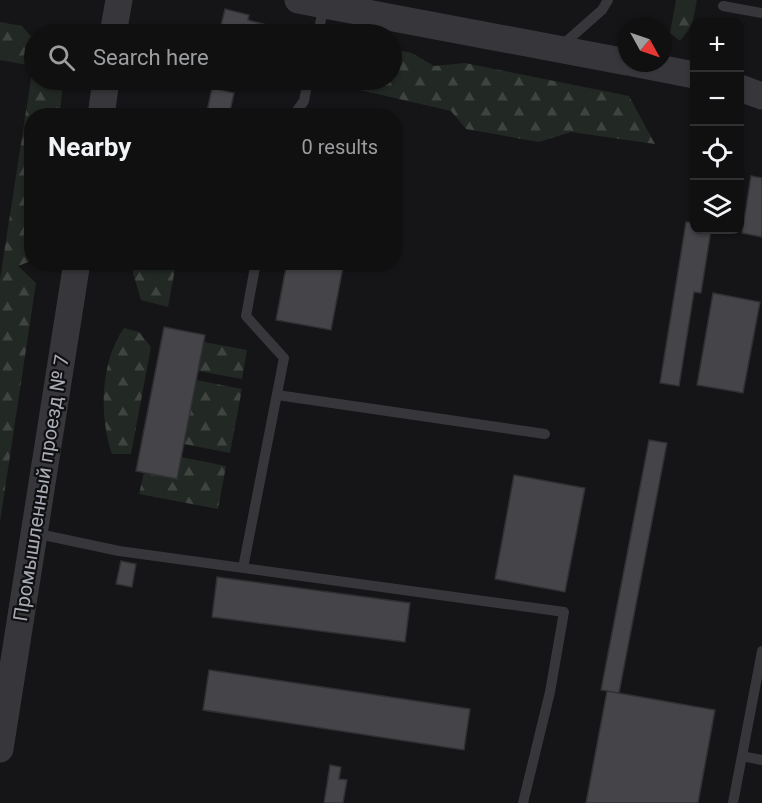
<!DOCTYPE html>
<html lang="en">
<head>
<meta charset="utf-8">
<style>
	:root { --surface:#101011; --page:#19191a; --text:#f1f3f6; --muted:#9c9d9f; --line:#303031 }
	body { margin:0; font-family:Roboto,sans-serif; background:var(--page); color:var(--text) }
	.controls { position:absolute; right:18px; top:18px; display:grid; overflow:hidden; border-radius:12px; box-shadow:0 2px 4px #0004 }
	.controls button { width:54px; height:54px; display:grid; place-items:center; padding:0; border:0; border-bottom:2px solid var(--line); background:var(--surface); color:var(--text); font:30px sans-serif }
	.compass { position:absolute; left:618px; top:18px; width:54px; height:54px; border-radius:50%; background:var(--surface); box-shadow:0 2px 4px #0004; rotate:130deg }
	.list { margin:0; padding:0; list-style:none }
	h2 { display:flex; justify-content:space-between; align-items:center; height:78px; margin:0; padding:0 24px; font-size:26px }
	h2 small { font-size:20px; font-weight:400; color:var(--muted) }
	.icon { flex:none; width:33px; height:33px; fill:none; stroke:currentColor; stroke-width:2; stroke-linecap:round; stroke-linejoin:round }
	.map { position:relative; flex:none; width:762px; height:803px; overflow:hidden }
	.search { position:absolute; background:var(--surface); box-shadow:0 2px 4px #0004; left:24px; top:24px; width:378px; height:66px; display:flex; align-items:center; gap:15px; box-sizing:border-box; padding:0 21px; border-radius:33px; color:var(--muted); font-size:22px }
	.panel { position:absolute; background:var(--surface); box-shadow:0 2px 4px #0004; left:24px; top:108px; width:378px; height:162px; border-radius:24px }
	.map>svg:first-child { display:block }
	.forest { fill:url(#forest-firs) }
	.building { fill:#454549; stroke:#303033; stroke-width:1.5 }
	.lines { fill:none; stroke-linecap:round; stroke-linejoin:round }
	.service { stroke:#37373b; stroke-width:10 }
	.tertiary { stroke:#37373b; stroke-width:27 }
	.labels { text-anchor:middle; stroke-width:4.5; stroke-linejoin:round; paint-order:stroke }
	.street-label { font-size:20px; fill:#a9acb5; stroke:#101012 }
</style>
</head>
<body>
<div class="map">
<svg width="762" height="803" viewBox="0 0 762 803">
	<defs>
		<pattern id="forest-firs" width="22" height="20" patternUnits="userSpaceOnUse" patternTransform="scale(1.5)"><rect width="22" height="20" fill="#222823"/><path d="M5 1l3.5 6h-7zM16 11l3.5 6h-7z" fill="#3f4441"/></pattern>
	</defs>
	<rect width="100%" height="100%" fill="#151517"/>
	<!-- forest -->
	<path class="forest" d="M 676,0 L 697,0 L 692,25 L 680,41 L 670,33 Z
		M 0,22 L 22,26 L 34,40 L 34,80 L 63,80 L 60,115 L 32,116 L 31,261 L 18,266 L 36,283 L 0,522 L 0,279 L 33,66 L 0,60 Z
		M 392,49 L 412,53 L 434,66 L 465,63 L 629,96 L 655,144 L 571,132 L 539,142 L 466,129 L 451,111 L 321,81 L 392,80 Z
		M 134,263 L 176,263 L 168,307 L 141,300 L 133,273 Z
		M 124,328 L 139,332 L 151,347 L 131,454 L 112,454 C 99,416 100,362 124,328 Z
		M 204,342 L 247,350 L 242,379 L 198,371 Z
		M 196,380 L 242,389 L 230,453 L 184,444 Z
		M 181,457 L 226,466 L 218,509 L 139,494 L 144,472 L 177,479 Z"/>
	<!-- building -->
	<path class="building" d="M 225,9 L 249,15 L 248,20 L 285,30 L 283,34 L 219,34 Z
		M 212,88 L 234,93 L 229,116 L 206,116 Z
		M 751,176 L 762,178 L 762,237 L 742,233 Z
		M 686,222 L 694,223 L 694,230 L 711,230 L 701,293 L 694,292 L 679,386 L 660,383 Z
		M 287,262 L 344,262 L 331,330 L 276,320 Z
		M 713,293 L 760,302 L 743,393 L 697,385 Z
		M 164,327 L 205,335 L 177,479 L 136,471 Z
		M 649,440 L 667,443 L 619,693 L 601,690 Z
		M 514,475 L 585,488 L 565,592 L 495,579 Z
		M 121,561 L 136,564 L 132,587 L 116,584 Z
		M 217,577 L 410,603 L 405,642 L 212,617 Z
		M 209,670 L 470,709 L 464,750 L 203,710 Z
		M 607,691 L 715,710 L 698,803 L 586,803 Z
		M 330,765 L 341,767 L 339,779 L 347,780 L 343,803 L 324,803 Z"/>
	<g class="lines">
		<!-- service -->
		<path class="service" d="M 723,6 L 762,13
			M 318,34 L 324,5
			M 560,47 L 602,10 L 608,0
			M 293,116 L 304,101 L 308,80
			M 277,395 L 545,434
			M 34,533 L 119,551 L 564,612 L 550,692 L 523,803
			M 243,568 L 284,358 L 246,316 L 256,262
			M 742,756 L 762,760
			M 733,803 L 762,651"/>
		<!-- tertiary -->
		<path class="tertiary" d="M 298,0 L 627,62
			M 113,34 L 119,0
			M 633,63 L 694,75
			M 740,88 L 762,96
			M 101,116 L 106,80
			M 0,749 L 77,262"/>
	</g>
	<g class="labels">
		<!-- street labels -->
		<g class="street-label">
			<text transform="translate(41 488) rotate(-81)" y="7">Промышленный проезд № 7</text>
		</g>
	</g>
</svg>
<div class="controls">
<button>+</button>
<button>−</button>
<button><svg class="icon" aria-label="locate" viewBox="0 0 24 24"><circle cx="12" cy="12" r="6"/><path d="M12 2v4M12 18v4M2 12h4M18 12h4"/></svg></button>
<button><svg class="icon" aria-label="layers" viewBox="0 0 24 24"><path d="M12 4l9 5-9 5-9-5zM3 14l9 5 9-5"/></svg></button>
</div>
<svg class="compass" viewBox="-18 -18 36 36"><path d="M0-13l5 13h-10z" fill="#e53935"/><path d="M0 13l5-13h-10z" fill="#9c9d9f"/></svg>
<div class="search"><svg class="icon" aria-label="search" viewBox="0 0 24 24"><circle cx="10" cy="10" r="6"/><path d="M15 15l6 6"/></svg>Search here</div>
<section class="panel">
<h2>Nearby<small>0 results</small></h2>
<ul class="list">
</ul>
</section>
</div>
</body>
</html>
